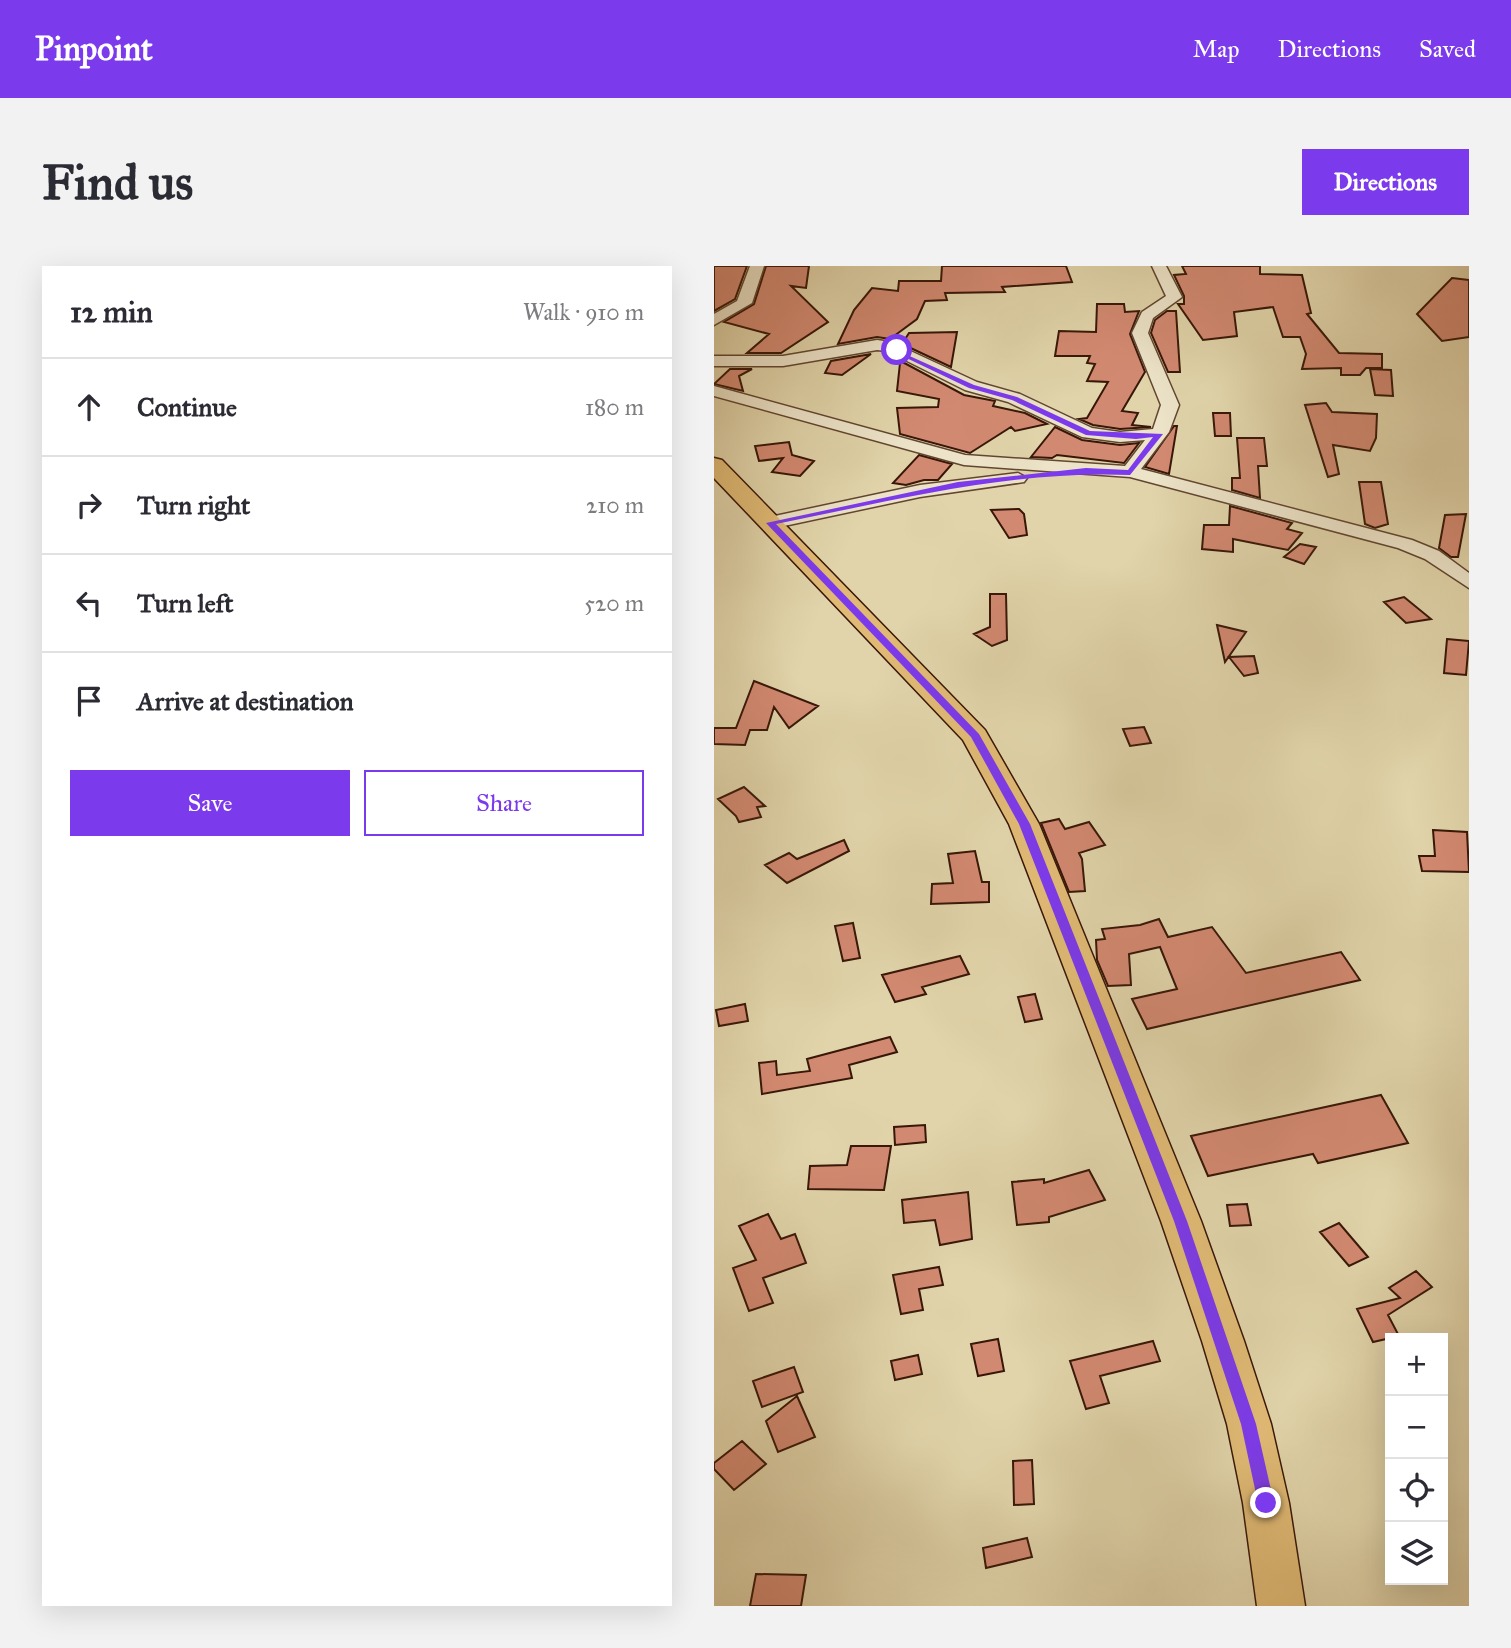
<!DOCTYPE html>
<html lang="en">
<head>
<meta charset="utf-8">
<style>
	:root { --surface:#fff; --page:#f2f2f3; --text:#2b2b33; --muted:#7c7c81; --line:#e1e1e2; --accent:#7c3aed }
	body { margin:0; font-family:"IM FELL Great Primer",serif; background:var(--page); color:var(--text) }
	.controls { position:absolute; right:21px; bottom:21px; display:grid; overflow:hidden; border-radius:0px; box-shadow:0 7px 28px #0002 }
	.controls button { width:63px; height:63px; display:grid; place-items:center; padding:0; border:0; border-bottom:2px solid var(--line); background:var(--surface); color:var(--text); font:35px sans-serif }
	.stop { position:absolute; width:21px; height:21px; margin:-16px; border:5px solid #7c3aed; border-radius:50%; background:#fff }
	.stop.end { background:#7c3aed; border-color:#fff; box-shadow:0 2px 7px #0008 }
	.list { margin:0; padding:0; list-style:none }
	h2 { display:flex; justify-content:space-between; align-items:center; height:91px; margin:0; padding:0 28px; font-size:30px }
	h2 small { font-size:23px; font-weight:400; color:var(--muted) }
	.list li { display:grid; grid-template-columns:46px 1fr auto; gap:21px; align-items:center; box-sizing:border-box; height:98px; padding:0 28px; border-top:2px solid var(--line) }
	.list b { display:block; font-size:26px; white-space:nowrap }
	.list em { font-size:23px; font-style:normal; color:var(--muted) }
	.actions { display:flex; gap:14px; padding:21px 28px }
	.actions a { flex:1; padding:16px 0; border:2px solid var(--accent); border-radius:0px; text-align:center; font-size:24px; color:var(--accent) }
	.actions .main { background:var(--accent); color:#fff }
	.icon { flex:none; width:38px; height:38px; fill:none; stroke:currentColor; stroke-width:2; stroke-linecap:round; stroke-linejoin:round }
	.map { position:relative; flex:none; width:755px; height:1340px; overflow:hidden; border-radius:0px }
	header { display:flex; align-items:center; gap:42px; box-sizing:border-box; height:98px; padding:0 35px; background:var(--accent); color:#fff }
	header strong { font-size:33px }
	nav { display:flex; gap:38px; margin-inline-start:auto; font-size:24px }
	.intro { display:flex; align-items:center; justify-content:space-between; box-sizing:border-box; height:168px; padding:0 42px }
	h1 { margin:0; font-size:49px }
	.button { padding:18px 32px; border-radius:0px; background:var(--accent); color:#fff; font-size:24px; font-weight:700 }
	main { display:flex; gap:42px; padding:0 42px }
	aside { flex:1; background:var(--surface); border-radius:0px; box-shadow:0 7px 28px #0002 }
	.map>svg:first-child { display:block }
	.building { fill:#d28971; stroke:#381708; stroke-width:2 }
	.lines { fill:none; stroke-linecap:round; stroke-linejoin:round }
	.minor-casing { stroke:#624630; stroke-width:3 }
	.major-casing { stroke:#381708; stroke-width:3 }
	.minor { fill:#ece3c8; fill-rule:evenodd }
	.major { fill:#e0ba75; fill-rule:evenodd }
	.route { fill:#7c3aed }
</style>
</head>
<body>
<header>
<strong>Pinpoint</strong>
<nav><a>Map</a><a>Directions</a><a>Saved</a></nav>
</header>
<div class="intro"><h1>Find us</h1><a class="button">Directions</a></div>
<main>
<aside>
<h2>12 min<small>Walk · 910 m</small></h2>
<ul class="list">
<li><svg class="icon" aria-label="ahead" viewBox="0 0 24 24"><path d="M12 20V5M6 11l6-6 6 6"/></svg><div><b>Continue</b></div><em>180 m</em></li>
<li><svg class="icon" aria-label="right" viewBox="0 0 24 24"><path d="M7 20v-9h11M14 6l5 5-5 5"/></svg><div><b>Turn right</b></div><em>210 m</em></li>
<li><svg class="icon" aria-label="left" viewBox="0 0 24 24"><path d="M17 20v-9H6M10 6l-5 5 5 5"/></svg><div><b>Turn left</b></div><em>520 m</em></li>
<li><svg class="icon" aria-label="arrive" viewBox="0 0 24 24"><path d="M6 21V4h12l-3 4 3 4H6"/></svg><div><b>Arrive at destination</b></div></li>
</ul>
<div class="actions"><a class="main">Save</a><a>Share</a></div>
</aside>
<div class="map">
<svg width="755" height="1340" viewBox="0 0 755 1340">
	<rect width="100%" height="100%" fill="#e1d4aa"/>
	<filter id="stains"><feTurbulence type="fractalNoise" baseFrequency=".00286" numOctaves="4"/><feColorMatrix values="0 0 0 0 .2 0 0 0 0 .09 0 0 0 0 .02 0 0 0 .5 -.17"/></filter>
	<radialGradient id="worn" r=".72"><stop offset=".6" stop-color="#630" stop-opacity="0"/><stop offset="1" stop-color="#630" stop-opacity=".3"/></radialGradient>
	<!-- building -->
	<path class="building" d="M 0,0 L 33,0 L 21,33 L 0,45 Z
		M 52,0 L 95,0 L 92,22 L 77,20 L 114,56 L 67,87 L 33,87 L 55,68 L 10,56 L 40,38 Z
		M 228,0 L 352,0 L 358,16 L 288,21 L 291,26 L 231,27 L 233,34 L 211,35 L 203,53 L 176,73 L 163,71 L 124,78 L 140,44 L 158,22 L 184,25 L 185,15 L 227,15 Z
		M 468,0 L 546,0 L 546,8 L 588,9 L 597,47 L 593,48 L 625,87 L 668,88 L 668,102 L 652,102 L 646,109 L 627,109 L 627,102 L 588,103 L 592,88 L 586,71 L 569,71 L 559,41 L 520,46 L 523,70 L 489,74 L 464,38 L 470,38 L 470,30 L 460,9 L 472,8 Z
		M 738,12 L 755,14 L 755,71 L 728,75 L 703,48 Z
		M 383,38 L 410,38 L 411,46 L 425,45 L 416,68 L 431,106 L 408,145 L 424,147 L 418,159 L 437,161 L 406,163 L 379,159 L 365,153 L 373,152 L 394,116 L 373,115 L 381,98 L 373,97 L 376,90 L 341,90 L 345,65 L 382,66 Z
		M 453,45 L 462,45 L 466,106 L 454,106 L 437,67 L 441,54 Z
		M 243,66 L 237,101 L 188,78 L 195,67 Z
		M 157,88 L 128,109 L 111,107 L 117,95 Z
		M 181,92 L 250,129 L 281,135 L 279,140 L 311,147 L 333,158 L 301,165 L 297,161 L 256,187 L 186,168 L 183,142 L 224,141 L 225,133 L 183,125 L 186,97 L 178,97 Z
		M 16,103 L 38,103 L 25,110 L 29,125 L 0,118 Z
		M 656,103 L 677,104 L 679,130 L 661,129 Z
		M 612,137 L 618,146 L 663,148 L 662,172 L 656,185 L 619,179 L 625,208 L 614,211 L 591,139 Z
		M 499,147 L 516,147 L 517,170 L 501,170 Z
		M 460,160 L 463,160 L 455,208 L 431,201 Z
		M 341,161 L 368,174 L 406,179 L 425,177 L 410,197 L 343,189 L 338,192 L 317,191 Z
		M 523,172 L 550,172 L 553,200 L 544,200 L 546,232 L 518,224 L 518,212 L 526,212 Z
		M 75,176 L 78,189 L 100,195 L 86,210 L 58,206 L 69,192 L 45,195 L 41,180 Z
		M 205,189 L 238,198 L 224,214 L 210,214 L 192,219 L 179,217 Z
		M 645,216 L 667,216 L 674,258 L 661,262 L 651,258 Z
		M 516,240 L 578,257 L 573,263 L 588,267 L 574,284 L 519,273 L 519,286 L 488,283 L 490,259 L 515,259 Z
		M 305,243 L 310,248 L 313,269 L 295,272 L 277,244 Z
		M 752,248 L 744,291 L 737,291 L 725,282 L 731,249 Z
		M 586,278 L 602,281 L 590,298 L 570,291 Z
		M 276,328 L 292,328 L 293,374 L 278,380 L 260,368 L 276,361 Z
		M 690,331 L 717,353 L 692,357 L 670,336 Z
		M 503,359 L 532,366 L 511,396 Z
		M 733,373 L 755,375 L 752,409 L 730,407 Z
		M 540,390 L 544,407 L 530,410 L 515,391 Z
		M 40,415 L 104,440 L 75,462 L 60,441 L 53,464 L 36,464 L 31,479 L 0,478 L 0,462 L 22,462 Z
		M 430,461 L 437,477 L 416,480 L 409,463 Z
		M 30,521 L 51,540 L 43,541 L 47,551 L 25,556 L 22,550 L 4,533 Z
		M 345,553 L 351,563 L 375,556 L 391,579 L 365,587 L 368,593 L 371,625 L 355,626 L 327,557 Z
		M 719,564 L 753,566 L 755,606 L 708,605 L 705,590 L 721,590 Z
		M 130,574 L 135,585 L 73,617 L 51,599 L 75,587 L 83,593 Z
		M 261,585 L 268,616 L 275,616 L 275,636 L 217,638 L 218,618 L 239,617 L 234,588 Z
		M 445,653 L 454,671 L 498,661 L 532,707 L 627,686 L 646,714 L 433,763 L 418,733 L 463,723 L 446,681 L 415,688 L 417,719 L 394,720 L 383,694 L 382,674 L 391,673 L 388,663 L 426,659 Z
		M 139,657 L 146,692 L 129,695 L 121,660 Z
		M 246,690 L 255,708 L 208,721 L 212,728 L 181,736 L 168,709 Z
		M 321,728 L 328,753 L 311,756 L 304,731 Z
		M 31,738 L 34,755 L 5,760 L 2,744 Z
		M 176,771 L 183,786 L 135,799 L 138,812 L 48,828 L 45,797 L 62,795 L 63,809 L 96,805 L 93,793 Z
		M 667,829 L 694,877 L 604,897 L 599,888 L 494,910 L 477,870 Z
		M 211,859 L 212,876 L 181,879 L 180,861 Z
		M 137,880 L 177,880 L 170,924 L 94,923 L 96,900 L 133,899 Z
		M 375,904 L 391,934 L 335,951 L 335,956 L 303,959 L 298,916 L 330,913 L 330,917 Z
		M 254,926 L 258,973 L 226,979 L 221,954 L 190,957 L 188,934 Z
		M 533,938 L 537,959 L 516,960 L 513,939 Z
		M 54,948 L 67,973 L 81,968 L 92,997 L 49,1012 L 59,1037 L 35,1045 L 19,1002 L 42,994 L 25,960 Z
		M 625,957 L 654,991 L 635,1000 L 606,966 Z
		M 225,1001 L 229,1019 L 205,1023 L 209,1044 L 187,1048 L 179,1009 Z
		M 702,1005 L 718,1021 L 674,1049 L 685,1070 L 659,1076 L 643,1043 L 686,1032 L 675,1022 Z
		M 284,1073 L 290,1105 L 264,1110 L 257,1078 Z
		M 439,1075 L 446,1095 L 386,1110 L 395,1137 L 372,1143 L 356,1095 Z
		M 204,1089 L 208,1108 L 181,1114 L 177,1095 Z
		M 80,1101 L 89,1126 L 48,1141 L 39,1115 Z
		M 83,1130 L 101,1171 L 64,1186 L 52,1155 Z
		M 28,1175 L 52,1198 L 20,1224 L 0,1203 L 0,1197 Z
		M 318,1194 L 320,1238 L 300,1239 L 299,1195 Z
		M 313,1272 L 318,1291 L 272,1302 L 269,1282 Z
		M 42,1308 L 92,1309 L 87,1340 L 36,1340 Z"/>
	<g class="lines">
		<defs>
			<path id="minor" d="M 36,0 L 50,0 L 38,37 L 0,59 L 0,48 L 23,35 Z
				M 438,0 L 452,0 L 468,31 L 439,52 L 434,67 L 465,139 L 455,166 L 427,203 L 698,274 L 725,285 L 755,307 L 755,322 L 711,293 L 684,282 L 416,211 L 250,199 L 0,130 L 0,120 L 251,189 L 411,200 L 431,174 L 406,176 L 368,171 L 294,136 L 251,124 L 173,85 L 163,84 L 69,100 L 0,100 L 0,90 L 69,90 L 163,74 L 177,76 L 263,116 L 306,128 L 378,162 L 406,166 L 439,163 L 447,139 L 418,67 L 428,46 L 452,30 Z
				M 304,207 L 313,212 L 310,216 L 206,231 L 56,263 L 46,257 L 56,251 L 206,219 Z"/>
			<path id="major" d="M 0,192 L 8,194 L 271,464 L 325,558 L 487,955 L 530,1075 L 557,1158 L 575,1237 L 591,1340 L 543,1340 L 529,1237 L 513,1158 L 488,1075 L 447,955 L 295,558 L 249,474 L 0,212 Z"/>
		</defs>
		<!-- minor casing -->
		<use href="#minor" class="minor-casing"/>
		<!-- major casing -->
		<use href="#major" class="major-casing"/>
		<!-- minor -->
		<use href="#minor" class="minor"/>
		<!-- major -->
		<use href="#major" class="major"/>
	</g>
	<!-- route -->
	<path class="route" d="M 180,83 L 260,119 L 303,131 L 376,165 L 449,168 L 416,209 C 296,204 178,235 62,258 L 265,468 L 316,558 L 473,955 L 542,1158 L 560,1237 L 552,1245 L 544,1237 L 527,1158 L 460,955 L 305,558 L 257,471 L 52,257 L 244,216 L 372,202 L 414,204 L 439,171 L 422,173 L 372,169 L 298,134 L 255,122 L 180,86 Z"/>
	<rect width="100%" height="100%" filter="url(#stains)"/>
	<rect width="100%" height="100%" fill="url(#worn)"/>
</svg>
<div class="controls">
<button>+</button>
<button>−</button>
<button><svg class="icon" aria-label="locate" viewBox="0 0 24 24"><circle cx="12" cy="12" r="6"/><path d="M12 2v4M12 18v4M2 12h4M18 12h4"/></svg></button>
<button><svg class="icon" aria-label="layers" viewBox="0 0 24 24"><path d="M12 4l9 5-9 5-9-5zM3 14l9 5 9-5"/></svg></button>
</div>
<div class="stop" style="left:183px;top:84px"></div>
<div class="stop end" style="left:552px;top:1237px"></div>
</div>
</main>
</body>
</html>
